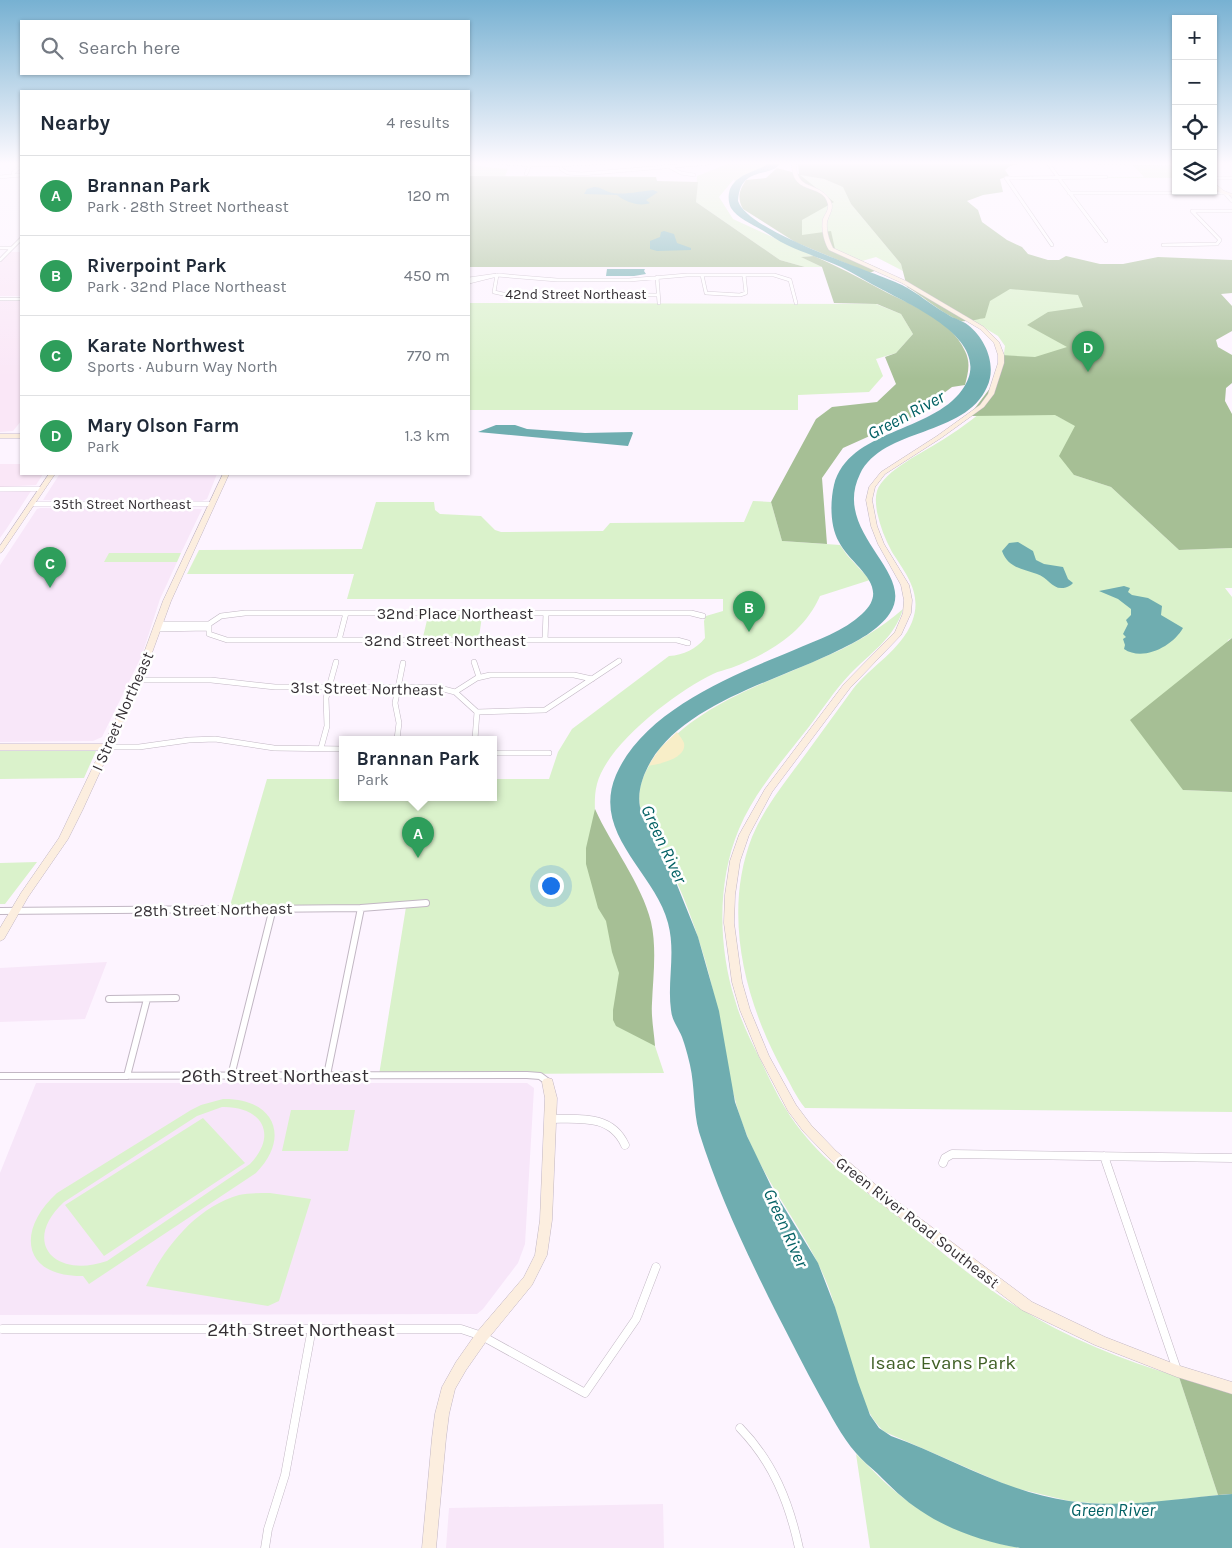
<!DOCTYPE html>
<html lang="en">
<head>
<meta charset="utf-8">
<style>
	:root { --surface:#fff; --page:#f6f6f7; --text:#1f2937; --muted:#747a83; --line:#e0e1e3; --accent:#d93025 }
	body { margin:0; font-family:Karla,sans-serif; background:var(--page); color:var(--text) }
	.controls { position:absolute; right:15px; top:15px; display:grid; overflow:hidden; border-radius:0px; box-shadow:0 1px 4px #0004 }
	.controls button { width:45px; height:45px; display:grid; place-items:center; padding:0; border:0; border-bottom:1px solid var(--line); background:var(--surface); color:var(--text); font:25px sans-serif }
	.you { position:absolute; left:550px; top:885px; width:18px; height:18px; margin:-12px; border:4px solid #fff; border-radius:50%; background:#1a73e8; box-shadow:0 0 0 8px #1a73e833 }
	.badge { display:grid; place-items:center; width:32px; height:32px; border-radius:50%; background:var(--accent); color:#fff; font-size:16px; font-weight:700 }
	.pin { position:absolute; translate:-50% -41px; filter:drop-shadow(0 1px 2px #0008) }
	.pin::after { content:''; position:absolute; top:26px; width:18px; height:15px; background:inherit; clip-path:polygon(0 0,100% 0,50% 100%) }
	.popup { position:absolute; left:339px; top:736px; width:158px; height:65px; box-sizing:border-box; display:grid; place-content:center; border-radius:0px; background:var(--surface); filter:drop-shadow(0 1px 4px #0005); font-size:16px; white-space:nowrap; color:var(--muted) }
	.popup b { font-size:19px; color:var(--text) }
	.popup::after { content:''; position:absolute; left:50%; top:100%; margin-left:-10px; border:10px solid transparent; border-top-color:var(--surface) }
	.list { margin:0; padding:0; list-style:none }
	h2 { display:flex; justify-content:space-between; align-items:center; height:65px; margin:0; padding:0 20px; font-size:21px }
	h2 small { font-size:16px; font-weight:400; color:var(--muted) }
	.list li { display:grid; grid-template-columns:32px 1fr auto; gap:15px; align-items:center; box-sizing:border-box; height:80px; padding:0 20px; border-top:1px solid var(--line) }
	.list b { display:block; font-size:19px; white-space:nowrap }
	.list p { margin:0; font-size:16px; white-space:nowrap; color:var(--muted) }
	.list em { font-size:16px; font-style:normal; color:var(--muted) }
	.icon { flex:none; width:28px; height:28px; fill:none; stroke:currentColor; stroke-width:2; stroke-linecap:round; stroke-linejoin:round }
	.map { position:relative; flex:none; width:1232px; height:1548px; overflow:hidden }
	.search { position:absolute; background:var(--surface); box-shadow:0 1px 4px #0004; left:20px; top:20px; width:450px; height:55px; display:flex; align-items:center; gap:12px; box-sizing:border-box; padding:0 18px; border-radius:0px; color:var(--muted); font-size:19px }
	.panel { position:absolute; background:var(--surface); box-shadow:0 1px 4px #0004; left:20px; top:90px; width:450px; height:385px; border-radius:0px }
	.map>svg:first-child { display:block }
	.commercial { fill:#f8e7f9 }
	.industrial { fill:#fae7f7 }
	.built { fill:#f7e6f9 }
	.green { fill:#daf2cb; fill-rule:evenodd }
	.forest { fill:#a6bf95 }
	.sand { fill:#f8eec8 }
	.water { fill:#6fadb0 }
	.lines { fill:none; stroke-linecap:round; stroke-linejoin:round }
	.street-far4-casing { stroke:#c2b7c4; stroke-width:4 }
	.street-far3-casing { stroke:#c2b7c4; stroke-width:4.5 }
	.street-far2-casing { stroke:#c2b7c4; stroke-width:6 }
	.street-far1-casing { stroke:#c2b7c4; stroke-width:8 }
	.street-casing { stroke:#c2b7c4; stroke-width:9 }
	.secondary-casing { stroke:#c2b7c4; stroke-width:1 }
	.street-far4 { stroke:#fff; stroke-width:3 }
	.street-far3 { stroke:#fff; stroke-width:4 }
	.street-far2 { stroke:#fff; stroke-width:5 }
	.street-far1 { stroke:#fff; stroke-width:6 }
	.street { stroke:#fff; stroke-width:8 }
	.secondary { fill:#fceedf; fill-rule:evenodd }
	.labels { text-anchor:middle; stroke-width:5; stroke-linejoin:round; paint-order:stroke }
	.far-street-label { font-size:14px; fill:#353035; stroke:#fff }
	.street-label { font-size:16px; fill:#353035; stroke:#fff }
	.water-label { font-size:18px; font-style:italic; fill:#036164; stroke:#fff }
	.near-street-label { font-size:19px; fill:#353035; stroke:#fff }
	.near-park-label { font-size:19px; fill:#406026; stroke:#fff }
</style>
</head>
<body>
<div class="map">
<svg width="1232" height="1548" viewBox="0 0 1232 1548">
	<rect width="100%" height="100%" fill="#fdf4ff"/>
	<!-- commercial -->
	<path class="commercial" d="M 217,474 L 207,499 L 202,501 L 43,500 L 59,475 Z
		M 31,491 L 7,528 L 0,538 L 0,492 Z
		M 40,508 L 202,509 L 181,553 L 110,553 L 105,562 L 177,562 L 160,599 L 142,655 L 102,737 L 93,741 L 0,742 L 0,565 L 37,509 Z
		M 107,962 L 85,1019 L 0,1022 L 0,968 Z
		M 663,1504 L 664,1548 L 446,1548 L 449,1508 Z"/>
	<!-- industrial -->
	<path class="industrial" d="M 10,252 L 21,252 L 21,296 L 0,296 L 0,262 Z
		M 0,300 L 21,300 L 21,421 L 13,431 L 0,432 Z
		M 0,464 L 21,464 L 21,474 L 43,474 L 36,485 L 0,487 Z"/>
	<!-- built -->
	<path class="built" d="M 36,1083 L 527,1083 L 534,1088 L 525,1244 L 518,1263 L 483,1309 L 477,1314 L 0,1315 L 0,1173 Z"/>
	<!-- green -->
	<path class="green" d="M 469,163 L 485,167 L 508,169 L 505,176 L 469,176 Z
		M 730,163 L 769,163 C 760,172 745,172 735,182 L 734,179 L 719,197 L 733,219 L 814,256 L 802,257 L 822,267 L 805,267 L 780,260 L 696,202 L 697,176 Z
		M 1132,164 L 1176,164 L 1176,178 L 1108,178 L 1106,177 L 1144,177 Z
		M 799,174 L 824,179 L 844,187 L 851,204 L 901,264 L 903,271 L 876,257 L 862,261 L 802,236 Z
		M 1098,277 L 1057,416 L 1075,425 L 1074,475 L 1111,487 L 1179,550 L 1232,548 L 1232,588 L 1225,588 L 1232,597 L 1232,638 L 1228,640 L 1183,790 L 1232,792 L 1232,1112 L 805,1108 C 796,1097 790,1083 783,1071 C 745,1002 722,914 752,837 C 765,806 786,781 805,755 C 821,733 837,711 853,689 C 871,666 901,650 912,622 C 923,594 906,574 892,552 C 885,539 880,526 877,512 C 876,505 875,498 877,491 C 884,470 926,451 944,439 C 963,427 981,413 998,398 L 1005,346 L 998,336 L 912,284 Z
		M 469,303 L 876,304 L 901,314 L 913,334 L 896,353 L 876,359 L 883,376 L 869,392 L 798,395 L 798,410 L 469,410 Z
		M 753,501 L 771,502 L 782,541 L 840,545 L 847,555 L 870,580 L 820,596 C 804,633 768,654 731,668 C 725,670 719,671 713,674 C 677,691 607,744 597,784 C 594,795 595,807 595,818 L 655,1046 L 664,1073 L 379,1075 L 406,907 L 229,909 L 267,779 L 343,779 L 343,797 L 493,797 L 493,779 L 549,779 L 558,752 L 572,729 L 669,656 C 684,655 696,649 705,638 L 704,621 L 706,616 L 723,611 L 723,599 L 347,599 L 354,574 L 187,574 L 199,550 L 362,549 L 376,502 L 434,502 L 435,510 L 440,514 L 481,516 L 495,530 L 501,532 L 603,531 L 610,523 L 744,522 Z
		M 109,553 L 181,553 L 177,562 L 104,562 Z
		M 903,609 C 894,639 870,653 850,674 C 834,691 822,710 808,728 C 783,760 755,791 739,829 C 717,881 718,946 735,1000 C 741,1022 752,1043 762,1063 C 773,1087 785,1111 802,1132 C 828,1165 864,1190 897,1216 C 930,1242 962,1270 997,1294 C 1053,1332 1115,1358 1179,1377 L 1218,1495 L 1158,1502 L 1115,1505 L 1069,1501 L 1011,1487 L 885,1432 C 854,1407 843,1325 828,1286 C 807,1232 767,1187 746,1133 C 724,1078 722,1017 705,960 C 697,933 687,904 675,878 C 663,855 650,832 640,807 C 636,785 647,765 662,749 C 706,700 770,682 829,655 C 855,644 881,628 903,609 Z
		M 428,616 L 482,616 L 479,637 L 423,637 Z
		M 0,751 L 96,751 L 84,778 L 0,779 Z
		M 37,862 L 5,904 L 0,904 L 0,863 Z
		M 223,1099 C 273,1098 292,1136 256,1173 L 89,1284 L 83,1276 C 22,1277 16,1230 57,1193 L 191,1110 L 201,1105 ZM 222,1107 C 261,1106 279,1134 250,1164 L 107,1261 C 56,1279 20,1243 64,1202 L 197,1116 Z
		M 291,1110 L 355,1110 L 348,1151 L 282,1151 Z
		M 203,1118 L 245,1163 L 104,1256 L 65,1205 Z
		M 270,1193 L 311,1199 L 279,1301 L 268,1306 L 146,1286 C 164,1248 196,1207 239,1195 C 249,1193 260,1193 270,1193 Z
		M 856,1454 C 871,1468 885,1484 901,1496 C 934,1523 979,1541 1020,1548 L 870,1548 Z"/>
	<!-- forest -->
	<path class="forest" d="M 798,163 L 1024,163 L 1010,166 L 1005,170 L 1009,176 L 1000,179 L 1003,192 L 983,195 L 967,201 L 978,210 L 982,222 L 1007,240 L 1022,247 L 1028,254 L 1048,260 L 1059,260 L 1066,256 L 1100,264 L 1123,264 L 1158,257 L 1232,260 L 1232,293 L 1221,294 L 1232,306 L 1232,331 L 1216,340 L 1218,347 L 1232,355 L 1232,383 L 1226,388 L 1225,401 L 1232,414 L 1232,548 L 1179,550 L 1111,487 L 1074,475 L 1059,456 L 1075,426 L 1055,415 L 969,416 L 997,379 L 1001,355 L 1035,357 L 1067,347 L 1027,325 L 1048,312 L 1083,307 L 1078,295 L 1010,289 L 990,301 L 985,318 C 978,319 968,322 961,321 C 945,316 923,296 907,287 L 901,264 L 851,204 L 843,187 L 824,179 L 800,175 L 834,202 L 802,220 L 802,235 L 831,231 L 835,249 L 880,269 L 869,273 L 795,242 L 743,209 C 737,198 739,191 746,180 L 766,178 L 777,168 L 799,174 Z
		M 469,176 L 656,177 L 657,181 L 698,182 L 696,202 L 780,260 L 805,267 L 469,267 Z
		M 814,256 C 837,266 858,277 880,289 C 910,305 950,318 965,351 C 971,363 968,373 965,385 L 952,387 L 912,417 L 843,448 L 822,478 L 827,544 L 782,541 L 771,502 L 816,419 L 832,407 L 877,402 L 896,384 L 885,357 L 896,353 L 913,334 L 901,314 L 877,304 L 834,303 L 822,267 L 801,257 Z
		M 1232,638 L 1232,792 L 1183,790 L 1130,720 Z
		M 595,809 C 611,845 642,884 651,922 C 657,948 653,978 652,1003 C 651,1017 654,1032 655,1046 L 616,1026 L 613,1020 L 613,1010 L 619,973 L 612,952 L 606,921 L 598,908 L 586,864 L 586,848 Z
		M 1179,1377 L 1232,1393 L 1232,1494 L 1218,1495 Z"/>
	<!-- sand -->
	<path class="sand" d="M 677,732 C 679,735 683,740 684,743 C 687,759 659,764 648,766 L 660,748 Z"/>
	<!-- water -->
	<path class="water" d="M 769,163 L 780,163 C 772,179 740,164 738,201 C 748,232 870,270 902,285 C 918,293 931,305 947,314 C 954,319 962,320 968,325 C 986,339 997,366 987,387 C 965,437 883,427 860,474 C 831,533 917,572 890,613 C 879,630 856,642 839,650 C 780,680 687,702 651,761 C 643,775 637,791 640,807 L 675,880 L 698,937 L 719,1011 L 735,1102 L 747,1136 L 771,1186 L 818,1263 L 835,1307 L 858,1382 L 870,1415 L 879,1428 L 891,1436 C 950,1457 1005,1492 1069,1501 C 1126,1509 1176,1498 1232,1494 L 1232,1548 L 1020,1548 C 987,1543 949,1530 921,1511 C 904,1500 891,1487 877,1473 C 870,1467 862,1460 856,1453 C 841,1436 831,1415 820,1396 C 804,1367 790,1339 775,1310 C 746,1252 718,1193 699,1132 C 693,1110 695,1087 690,1065 C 688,1056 685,1045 682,1037 C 678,1027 672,1021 671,1010 C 667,981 676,953 668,923 C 655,872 591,834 616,775 C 644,710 733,675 794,650 C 817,640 844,631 862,614 C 893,586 851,566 839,542 C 830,527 830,502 834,485 C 849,429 931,433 962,390 C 997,342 914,307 883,290 C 869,283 855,274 841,267 C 823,259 804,253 787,245 C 778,241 771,235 762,230 C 752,224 737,218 731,208 C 728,202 728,195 730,189 C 737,173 757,172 769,163 Z
		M 594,187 C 602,187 606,192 613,193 C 626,195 641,191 653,190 L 658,192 L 646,200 L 650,203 C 640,207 625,202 617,195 L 584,194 L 587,189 Z
		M 664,231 L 674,234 L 677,243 L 691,248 L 691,250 L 657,251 L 650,249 L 650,241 L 660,237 L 661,232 Z
		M 607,269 L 645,269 L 644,271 L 646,274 L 634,276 L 606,276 Z
		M 496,425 L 515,425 L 527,429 L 585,433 L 632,432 L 633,433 L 628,446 L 478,432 Z
		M 1018,542 L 1033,551 L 1036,560 L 1044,564 L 1063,567 L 1068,579 L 1073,583 L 1071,585 C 1054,595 1050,578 1037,574 C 1023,569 1008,568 1002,551 L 1009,543 Z
		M 1124,586 L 1130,588 L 1128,592 L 1132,595 L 1148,598 L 1162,606 L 1161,615 L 1183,628 C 1173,646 1143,662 1124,649 L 1125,645 L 1123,639 L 1126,637 L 1123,634 L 1128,624 L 1126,620 L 1131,615 L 1131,609 L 1118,599 L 1099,591 Z"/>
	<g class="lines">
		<defs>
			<path id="street-far4" d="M 498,163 L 544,165 L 603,163
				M 1048,163 L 1058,177
				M 1099,163 L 1176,164
				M 561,165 L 561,169 L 568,173 L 582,174 L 710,163
				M 670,167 L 681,173 L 694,175
				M 13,173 L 21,166
				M 526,174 L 530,165
				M 0,177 L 21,175
				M 1213,178 L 1232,178
				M 1060,180 L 1106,241
				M 1069,193 L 1225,193 L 1232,201
				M 1052,245 L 1006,178 L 1106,177
				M 1163,245 L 1217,244 L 1220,240 L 1192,211 L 1232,211
				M 0,248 L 12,248
				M 0,260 L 21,239
				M 702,275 L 706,293 L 740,295 L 746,293 L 744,275
				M 657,277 L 659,303
				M 469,279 L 497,275 L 469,282
				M 658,295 L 503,294 L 494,292 L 497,275 L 557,280 L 629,280 L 687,275 L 774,275 L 790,280 L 796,303
				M 0,299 L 21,299"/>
			<path id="street-far3" d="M 0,489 L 42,489
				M 31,504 L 212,504"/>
			<path id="street-far2" d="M 160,624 L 209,624
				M 209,624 L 221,616 L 245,613 L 691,613 L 703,616
				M 209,624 L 209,634 L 227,640 L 677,640 L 688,643
				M 158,629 L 208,628
				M 339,640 L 346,613
				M 545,640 L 546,613
				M 474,662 L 479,677
				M 138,680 L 211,680 L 275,687 L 436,687 L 455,692 L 477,678 L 490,675 L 574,675 L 592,679
				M 455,692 L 477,712 L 475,739
				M 477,712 L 545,710 L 619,661
				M 397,739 L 399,723 L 395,703 L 403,663
				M 106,747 L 139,747 L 189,740 L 215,739 L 274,748 L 343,749
				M 321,748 L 327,726 L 326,698 L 336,662
				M 493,753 L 549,753"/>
			<path id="street-far1" d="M 0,911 L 361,908 L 426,903
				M 109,999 L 176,998
				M 327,1075 L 361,908
				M 0,1076 L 527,1075 L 540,1076 L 548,1082
				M 127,1076 L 147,999
				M 231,1076 L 273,908"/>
			<path id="street" d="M 550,1119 C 579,1119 611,1114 625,1145
				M 1104,1156 L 1177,1370
				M 943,1163 L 945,1158 L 952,1154 L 1232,1158
				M 2,1329 L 461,1329 L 482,1336 L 585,1393 L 636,1319 L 656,1267
				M 740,1428 C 773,1462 789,1502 799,1548
				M 265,1548 L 268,1529 L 285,1475 L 312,1328"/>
			<path id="secondary" d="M 792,163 L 796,163 C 796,192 817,180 830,200 C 835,208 829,214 827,222 C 826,230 829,240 833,248 L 906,281 L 984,327 L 999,342 L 1004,355 L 1004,363 L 994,394 L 984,407 L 941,438 L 885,474 L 875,487 L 872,500 L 877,526 L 884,544 L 909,585 L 912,600 L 911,613 L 901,635 L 850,688 L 772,792 L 749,835 L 740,861 L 735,895 L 734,923 L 742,982 L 750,1010 L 769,1056 L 796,1105 L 811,1125 L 836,1151 L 882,1190 L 1032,1302 L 1105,1337 L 1177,1365 L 1232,1382 L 1232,1394 L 1177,1377 L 1095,1345 L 1022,1310 L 874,1198 L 828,1157 L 803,1131 L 788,1111 L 759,1056 L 740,1010 L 732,982 L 724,923 L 725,895 L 730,861 L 739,835 L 765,789 L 844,684 L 895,632 L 903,613 L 904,600 L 901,585 L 878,544 L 871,526 L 866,500 L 869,487 L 881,472 L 937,436 L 980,405 L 988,394 L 998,363 L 998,355 L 994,343 L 980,329 L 902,283 L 829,250 C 824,242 821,229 823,219 C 825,214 829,210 828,204 C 823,182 791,197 792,163 Z
				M 1213,182 L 1224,191 L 1232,194 L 1232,196 L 1220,193 L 1213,186 Z
				M 0,434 L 21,434 L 21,438 L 0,438 Z
				M 49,474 L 55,474 L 2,552 L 0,553 L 0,546 Z
				M 223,474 L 229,474 L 171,601 L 142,680 L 83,809 L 68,839 L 28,897 L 4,939 L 0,941 L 0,928 L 21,893 L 59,838 L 101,750 L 0,750 L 0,744 L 104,744 L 134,680 L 163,601 Z
				M 548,1078 L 552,1079 L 557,1098 L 552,1220 L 547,1255 L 532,1285 L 487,1340 L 466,1370 L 455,1389 L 449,1414 L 446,1438 L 436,1548 L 422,1548 L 432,1438 L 435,1414 L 442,1387 L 456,1362 L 477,1332 L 524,1277 L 535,1255 L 540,1220 L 545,1098 L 542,1082 L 544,1079 Z"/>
		</defs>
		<!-- street-far4 casing -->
		<use href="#street-far4" class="street-far4-casing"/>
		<!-- street-far3 casing -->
		<use href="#street-far3" class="street-far3-casing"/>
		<!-- street-far2 casing -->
		<use href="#street-far2" class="street-far2-casing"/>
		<!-- street-far1 casing -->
		<use href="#street-far1" class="street-far1-casing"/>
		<!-- street casing -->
		<use href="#street" class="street-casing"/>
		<!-- secondary casing -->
		<use href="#secondary" class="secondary-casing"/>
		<!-- street-far4 -->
		<use href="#street-far4" class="street-far4"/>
		<!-- street-far3 -->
		<use href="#street-far3" class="street-far3"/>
		<!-- street-far2 -->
		<use href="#street-far2" class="street-far2"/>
		<!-- street-far1 -->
		<use href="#street-far1" class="street-far1"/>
		<!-- street -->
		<use href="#street" class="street"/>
		<!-- secondary -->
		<use href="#secondary" class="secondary"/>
	</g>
	<!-- sky -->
	<linearGradient id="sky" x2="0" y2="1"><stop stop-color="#77b1d2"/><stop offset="0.43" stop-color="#fefaff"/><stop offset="1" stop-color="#fefaff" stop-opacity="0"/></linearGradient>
	<rect width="1232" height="379" fill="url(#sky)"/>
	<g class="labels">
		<!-- far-street labels -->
		<g class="far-street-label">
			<text x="576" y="299">42nd Street Northeast</text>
			<text x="122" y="509">35th Street Northeast</text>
		</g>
		<!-- street labels -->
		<g class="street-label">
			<text x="455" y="619">32nd Place Northeast</text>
			<text x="445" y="646">32nd Street Northeast</text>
			<text transform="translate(367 688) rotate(1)" y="6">31st Street Northeast</text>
			<text transform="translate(122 711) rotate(-66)" y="6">I Street Northeast</text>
			<text transform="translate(213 909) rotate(-1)" y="6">28th Street Northeast</text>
			<text transform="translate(918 1222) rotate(38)" y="6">Green River Road Southeast</text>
		</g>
		<!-- water labels -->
		<g class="water-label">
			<text transform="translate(906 415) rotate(-28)" y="6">Green River</text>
			<text transform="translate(664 844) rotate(65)" y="6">Green River</text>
			<text transform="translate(786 1228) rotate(66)" y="6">Green River</text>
			<text x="1113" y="1516">Green River</text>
		</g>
		<!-- near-street labels -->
		<g class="near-street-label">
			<text x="275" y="1082">26th Street Northeast</text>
			<text x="301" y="1336">24th Street Northeast</text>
		</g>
		<!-- near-park labels -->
		<g class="near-park-label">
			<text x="943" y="1369">Isaac Evans Park</text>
		</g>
	</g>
</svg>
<div class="controls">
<button>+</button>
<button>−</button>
<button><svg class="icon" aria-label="locate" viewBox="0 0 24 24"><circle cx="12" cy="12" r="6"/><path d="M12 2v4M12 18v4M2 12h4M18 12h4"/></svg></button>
<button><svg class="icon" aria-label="layers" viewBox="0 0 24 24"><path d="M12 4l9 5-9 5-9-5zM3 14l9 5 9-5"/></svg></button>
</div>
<div class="you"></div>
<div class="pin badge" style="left:418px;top:858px;background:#2e9e5b">A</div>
<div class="popup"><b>Brannan Park</b>Park</div>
<div class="pin badge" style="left:749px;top:632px;background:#2e9e5b">B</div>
<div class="pin badge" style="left:50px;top:588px;background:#2e9e5b">C</div>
<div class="pin badge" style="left:1088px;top:372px;background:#2e9e5b">D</div>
<div class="search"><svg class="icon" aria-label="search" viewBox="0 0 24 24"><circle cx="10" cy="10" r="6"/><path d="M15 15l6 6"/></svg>Search here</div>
<section class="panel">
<h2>Nearby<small>4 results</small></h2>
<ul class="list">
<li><span class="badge" style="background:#2e9e5b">A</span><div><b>Brannan Park</b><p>Park · 28th Street Northeast</p></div><em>120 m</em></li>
<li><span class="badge" style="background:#2e9e5b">B</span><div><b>Riverpoint Park</b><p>Park · 32nd Place Northeast</p></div><em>450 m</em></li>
<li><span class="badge" style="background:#2e9e5b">C</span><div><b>Karate Northwest</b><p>Sports · Auburn Way North</p></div><em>770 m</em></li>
<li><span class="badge" style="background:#2e9e5b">D</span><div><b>Mary Olson Farm</b><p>Park</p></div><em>1.3 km</em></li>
</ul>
</section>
</div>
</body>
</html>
